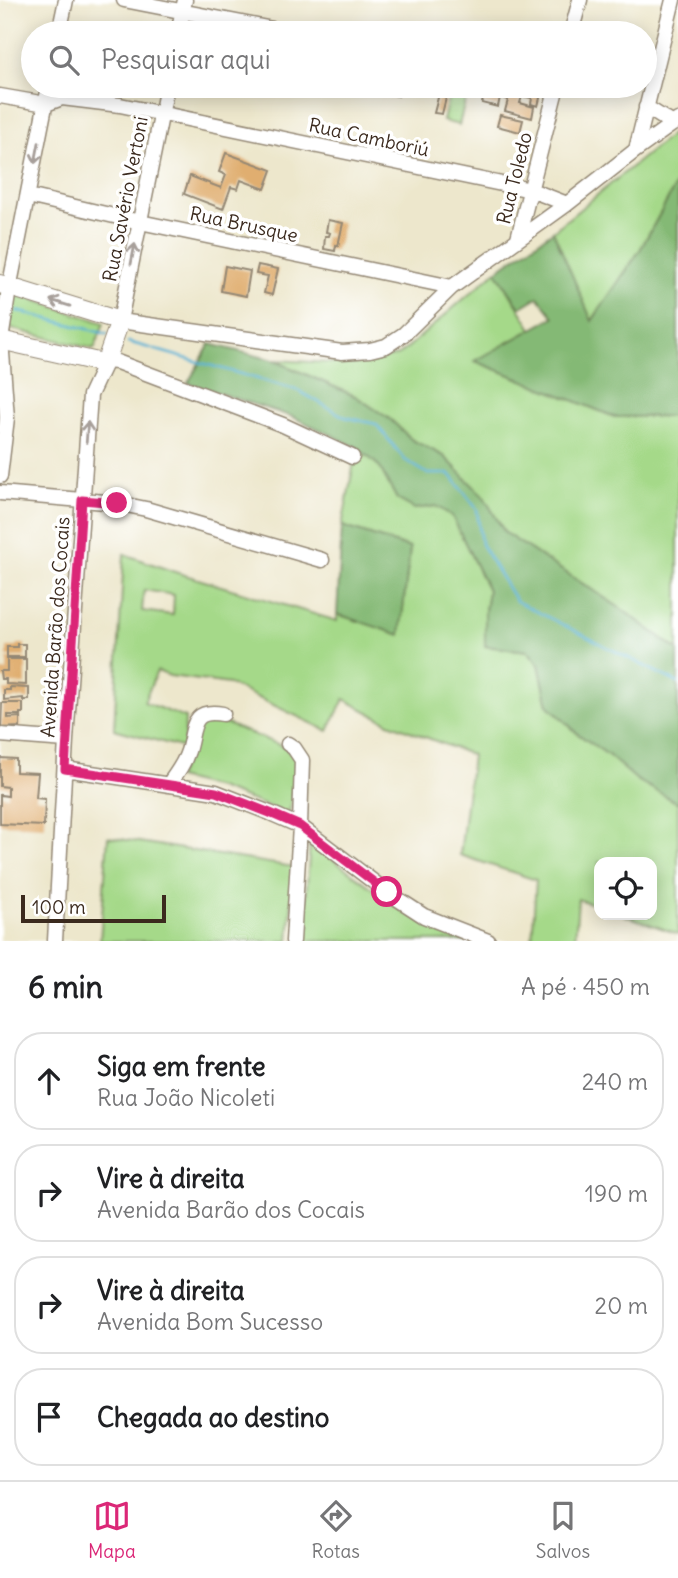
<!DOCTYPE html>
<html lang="pt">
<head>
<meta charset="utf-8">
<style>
	:root { --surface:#fff; --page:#f6f6f6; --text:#202124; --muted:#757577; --line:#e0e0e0; --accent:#db2777 }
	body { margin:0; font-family:Delius,sans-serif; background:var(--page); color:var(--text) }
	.controls { position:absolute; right:21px; bottom:21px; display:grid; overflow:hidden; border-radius:14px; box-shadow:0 4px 18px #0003 }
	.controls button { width:63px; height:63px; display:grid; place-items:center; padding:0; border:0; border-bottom:2px solid var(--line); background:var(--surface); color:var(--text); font:35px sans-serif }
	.scale { position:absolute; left:21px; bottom:18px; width:145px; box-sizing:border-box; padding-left:7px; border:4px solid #3b2a1e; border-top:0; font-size:19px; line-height:24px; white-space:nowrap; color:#3b2a1e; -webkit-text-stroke:5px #fff; paint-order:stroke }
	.stop { position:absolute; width:21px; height:21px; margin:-16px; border:5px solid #db2777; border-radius:50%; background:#fff }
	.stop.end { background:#db2777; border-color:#fff; box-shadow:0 2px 7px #0008 }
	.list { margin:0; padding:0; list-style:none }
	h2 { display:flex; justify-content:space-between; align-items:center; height:91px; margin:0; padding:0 28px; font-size:30px }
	h2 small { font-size:23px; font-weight:400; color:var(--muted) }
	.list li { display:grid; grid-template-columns:46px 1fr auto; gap:21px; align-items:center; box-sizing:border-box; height:98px; margin:0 14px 14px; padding:0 14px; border:2px solid var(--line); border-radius:28px }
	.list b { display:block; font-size:26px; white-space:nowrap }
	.list p { margin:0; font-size:23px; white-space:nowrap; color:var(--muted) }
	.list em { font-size:23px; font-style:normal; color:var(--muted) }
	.icon { flex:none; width:38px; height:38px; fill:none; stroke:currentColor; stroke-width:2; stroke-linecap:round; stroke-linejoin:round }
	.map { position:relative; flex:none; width:678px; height:941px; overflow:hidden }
	.search { position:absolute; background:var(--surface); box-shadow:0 4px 18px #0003; left:21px; right:21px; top:21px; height:77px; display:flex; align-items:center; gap:18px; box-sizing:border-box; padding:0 24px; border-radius:38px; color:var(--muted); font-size:26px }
	.sheet { height:539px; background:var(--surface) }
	nav { display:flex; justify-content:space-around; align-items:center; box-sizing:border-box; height:98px; border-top:2px solid var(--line); background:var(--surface); font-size:19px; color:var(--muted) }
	nav a { display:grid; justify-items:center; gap:4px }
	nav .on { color:var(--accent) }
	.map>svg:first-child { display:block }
	.green { fill:#a5d989; stroke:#708254; stroke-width:2; fill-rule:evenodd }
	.forest { fill:#84b975; stroke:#60724a; stroke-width:2 }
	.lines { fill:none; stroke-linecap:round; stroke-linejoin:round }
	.stream { stroke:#58b2d6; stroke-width:2.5 }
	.building { fill:#e0ae70 }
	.minor-casing { stroke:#948875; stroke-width:17 }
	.major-casing { stroke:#948875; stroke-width:20 }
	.minor { stroke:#fff; stroke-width:14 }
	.major { stroke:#fff; stroke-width:18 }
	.oneway { stroke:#a79f9a }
	.route { stroke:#db2777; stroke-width:9 }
	.labels { text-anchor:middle; stroke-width:7; stroke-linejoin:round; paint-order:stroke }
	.street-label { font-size:19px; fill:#3b2a1e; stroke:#fff }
</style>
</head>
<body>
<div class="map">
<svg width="678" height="941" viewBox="0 0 678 941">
	<rect width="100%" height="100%" fill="#fff"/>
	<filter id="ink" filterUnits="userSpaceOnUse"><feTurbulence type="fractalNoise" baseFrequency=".0143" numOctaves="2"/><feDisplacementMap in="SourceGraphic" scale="14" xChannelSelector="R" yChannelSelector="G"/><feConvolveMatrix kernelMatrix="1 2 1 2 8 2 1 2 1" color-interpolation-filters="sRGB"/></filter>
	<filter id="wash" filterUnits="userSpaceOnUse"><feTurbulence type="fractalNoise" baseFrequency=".00686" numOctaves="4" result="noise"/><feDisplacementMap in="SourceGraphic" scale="28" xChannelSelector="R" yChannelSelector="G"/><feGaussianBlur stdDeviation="1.57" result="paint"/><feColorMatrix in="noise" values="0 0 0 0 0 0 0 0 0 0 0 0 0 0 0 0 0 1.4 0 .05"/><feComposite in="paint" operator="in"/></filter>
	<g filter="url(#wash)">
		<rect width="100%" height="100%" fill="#ede7cc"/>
		<!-- green -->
		<path class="green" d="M 451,86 L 469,86 L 459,125 L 443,121 Z
			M 678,129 L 678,181 L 640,250 L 591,322 L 553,231 Z
			M 496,271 L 532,329 L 476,361 L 614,417 L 678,416 L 678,650 L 620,608 L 505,533 L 484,497 L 444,456 L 412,440 L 391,420 L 355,396 L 273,360 L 353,364 L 399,355 Z
			M 0,289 L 104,323 L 94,349 L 0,326 Z
			M 357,447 L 379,466 L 397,499 L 415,509 L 436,506 L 452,516 L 488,590 L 485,611 L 485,646 L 528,651 L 539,664 L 548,705 L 578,734 L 608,755 L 637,780 L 678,803 L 678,934 L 624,915 L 652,915 L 652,862 L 599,862 L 599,906 L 578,899 L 575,941 L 532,941 L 536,880 L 460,855 L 472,755 L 389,723 L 344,699 L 328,731 L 229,684 L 170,676 L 157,671 L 144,702 L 185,718 L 184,748 L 114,729 L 124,554 L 175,572 L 337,621 L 337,614 L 400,634 L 410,548 L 342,526 ZM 144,590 L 174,595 L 173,615 L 142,611 Z
			M 212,718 L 285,747 L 297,761 L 289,814 L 218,788 L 177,778 L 199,725 Z
			M 108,837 L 294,867 L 289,941 L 100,941 Z
			M 310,843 L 403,910 L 467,941 L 303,941 Z"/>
		<!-- forest -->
		<path class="forest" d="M 678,181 L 678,416 L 615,417 L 475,361 L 554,317 L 538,297 L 520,308 L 496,271 L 553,231 L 592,321 L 640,250 Z
			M 210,344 L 273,360 L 355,396 L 391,420 L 412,440 L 444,456 L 484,497 L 505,533 L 620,608 L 678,650 L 678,803 L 637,780 L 608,755 L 578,734 L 548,705 L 539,664 L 528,651 L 485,646 L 485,611 L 488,590 L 452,516 L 436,506 L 415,509 L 397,499 L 379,466 L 357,447 L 293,417 L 188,383 Z
			M 342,526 L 410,548 L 400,635 L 337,614 Z"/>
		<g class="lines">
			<!-- stream -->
			<path class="stream" d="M 17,311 L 107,334
				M 128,342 L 297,390 L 345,417 L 376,424 L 405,460 L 428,474 L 450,474 L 477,509 L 481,544 L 516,601 L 678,683"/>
		</g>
		<g id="blocks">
			<!-- building -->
			<path class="building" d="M 371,86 L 400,86 L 398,96 L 370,90 Z
				M 441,86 L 449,86 L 442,114 L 434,113 Z
				M 486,86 L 502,87 L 498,107 L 482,103 Z
				M 505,86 L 538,94 L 540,98 L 538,106 L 531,104 L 532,98 L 522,96 L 520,103 L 534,107 L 532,118 L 505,111 L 508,100 L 503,98 Z
				M 500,115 L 523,120 L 520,132 L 497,126 Z
				M 226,153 L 272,170 L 265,189 L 241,180 L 238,189 L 231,187 L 223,209 L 184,194 L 190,176 L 221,188 L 226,175 L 219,172 Z
				M 328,220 L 343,223 L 338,246 L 336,245 L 335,251 L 324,249 L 325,236 L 329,236 L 330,233 L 326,232 Z
				M 258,265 L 278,269 L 272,295 L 264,293 L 268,276 L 256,274 Z
				M 225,266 L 250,271 L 246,296 L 221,291 Z
				M 17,644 L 25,644 L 25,657 L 7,657 L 7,647 L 17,647 Z
				M 7,659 L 26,659 L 26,685 L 6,684 L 6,679 L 1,679 L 0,671 L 7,671 Z
				M 10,687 L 29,688 L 29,700 L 23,700 L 23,698 L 4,700 L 4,690 L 10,690 Z
				M 2,703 L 23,703 L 23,713 L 20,713 L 20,715 L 8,715 L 8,718 L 20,717 L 20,727 L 1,728 Z
				M 0,758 L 16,759 L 16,772 L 38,773 L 36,798 L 45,799 L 44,826 L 0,824 L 0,795 L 8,796 L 8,787 L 0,786 Z"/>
		</g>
	</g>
	<g filter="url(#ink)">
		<use href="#blocks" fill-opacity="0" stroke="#948875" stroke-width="2"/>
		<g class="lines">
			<defs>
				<path id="minor" d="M 124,0 L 293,33
					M 59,33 L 66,0
					M 178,33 L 185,0
					M 571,33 L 580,0
					M 167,86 L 120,321 L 342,352 L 370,350 L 386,346 L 404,334 L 452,287 L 567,204 L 636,150 L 678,120
					M 0,96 L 46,104 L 62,98 L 120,105 L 531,190 L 567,204
					M 646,107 L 673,124
					M 636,150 L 673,0
					M 28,196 L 140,222 L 452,287
					M 518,238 L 557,86
					M 0,476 L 7,418 L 1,340 L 9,289 L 49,86
					M 0,493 L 117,503 L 146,509 L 322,560
					M 0,735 L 66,740
					M 288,744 L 294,748 L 302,760 L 300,826 L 293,941
					M 65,769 L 216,792 L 270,813 L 300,826 L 387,892 L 424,916 L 488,941
					M 168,785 C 176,774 184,764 188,751 C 195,729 190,708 223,714
					M 55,941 L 66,740 L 90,395 L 106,361 L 117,362 L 283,425 L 352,457"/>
				<path id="major" d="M 0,284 L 120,321 L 106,361 L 98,362 L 0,340"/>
			</defs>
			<!-- minor casing -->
			<use href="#minor" class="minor-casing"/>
			<!-- major casing -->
			<use href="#major" class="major-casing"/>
			<!-- minor -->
			<use href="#minor" class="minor"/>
			<!-- major -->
			<use href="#major" class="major"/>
		</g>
		<!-- one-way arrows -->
		<defs><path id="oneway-shaft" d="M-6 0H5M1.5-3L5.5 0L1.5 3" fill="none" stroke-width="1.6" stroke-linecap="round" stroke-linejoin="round" transform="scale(1.75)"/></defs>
		<g class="oneway">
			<use href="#oneway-shaft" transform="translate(37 153) rotate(101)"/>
			<use href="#oneway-shaft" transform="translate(133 254) rotate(-79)"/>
			<use href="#oneway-shaft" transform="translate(60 303) rotate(-163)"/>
			<use href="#oneway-shaft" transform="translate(87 432) rotate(-86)"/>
		</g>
	</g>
	<g class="lines" filter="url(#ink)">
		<!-- route -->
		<path class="route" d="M 117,503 L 82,500 L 65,769 L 216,792 L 270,813 L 300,826 L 387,892"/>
	</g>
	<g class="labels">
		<!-- street labels -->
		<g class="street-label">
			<text transform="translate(369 137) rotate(12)" y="7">Rua Camboriú</text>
			<text transform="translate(514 178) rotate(-76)" y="7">Rua Toledo</text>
			<text transform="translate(125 199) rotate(-79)" y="7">Rua Savério Vertoni</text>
			<text transform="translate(244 224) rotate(12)" y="7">Rua Brusque</text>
			<text transform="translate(55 627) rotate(-86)" y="7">Avenida Barão dos Cocais</text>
		</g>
	</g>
</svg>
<div class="controls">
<button><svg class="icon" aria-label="locate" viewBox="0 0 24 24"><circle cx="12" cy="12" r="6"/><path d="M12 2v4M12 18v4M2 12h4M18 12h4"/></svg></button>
</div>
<div class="scale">100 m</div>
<div class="stop" style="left:387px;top:892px"></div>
<div class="stop end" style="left:117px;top:503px"></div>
<div class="search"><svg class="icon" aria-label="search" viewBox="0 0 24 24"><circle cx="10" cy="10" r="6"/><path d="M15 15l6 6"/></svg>Pesquisar aqui</div>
</div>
<section class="sheet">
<h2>6 min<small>A pé · 450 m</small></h2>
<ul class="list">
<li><svg class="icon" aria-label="ahead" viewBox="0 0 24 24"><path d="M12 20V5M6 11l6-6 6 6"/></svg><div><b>Siga em frente</b><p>Rua João Nicoleti</p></div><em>240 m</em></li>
<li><svg class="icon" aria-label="right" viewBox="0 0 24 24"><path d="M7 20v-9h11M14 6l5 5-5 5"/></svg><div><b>Vire à direita</b><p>Avenida Barão dos Cocais</p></div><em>190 m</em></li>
<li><svg class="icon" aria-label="right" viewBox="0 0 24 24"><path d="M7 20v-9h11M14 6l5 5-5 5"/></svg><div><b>Vire à direita</b><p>Avenida Bom Sucesso</p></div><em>20 m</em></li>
<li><svg class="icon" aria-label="arrive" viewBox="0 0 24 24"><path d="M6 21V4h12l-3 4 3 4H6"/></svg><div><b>Chegada ao destino</b></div></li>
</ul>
</section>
<nav>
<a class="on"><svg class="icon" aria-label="map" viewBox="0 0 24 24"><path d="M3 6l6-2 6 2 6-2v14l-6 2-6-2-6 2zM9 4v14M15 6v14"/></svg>Mapa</a>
<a><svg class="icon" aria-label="directions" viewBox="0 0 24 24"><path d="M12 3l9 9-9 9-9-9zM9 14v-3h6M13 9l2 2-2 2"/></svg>Rotas</a>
<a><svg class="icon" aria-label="saved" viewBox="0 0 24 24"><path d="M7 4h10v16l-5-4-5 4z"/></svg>Salvos</a>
</nav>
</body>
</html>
